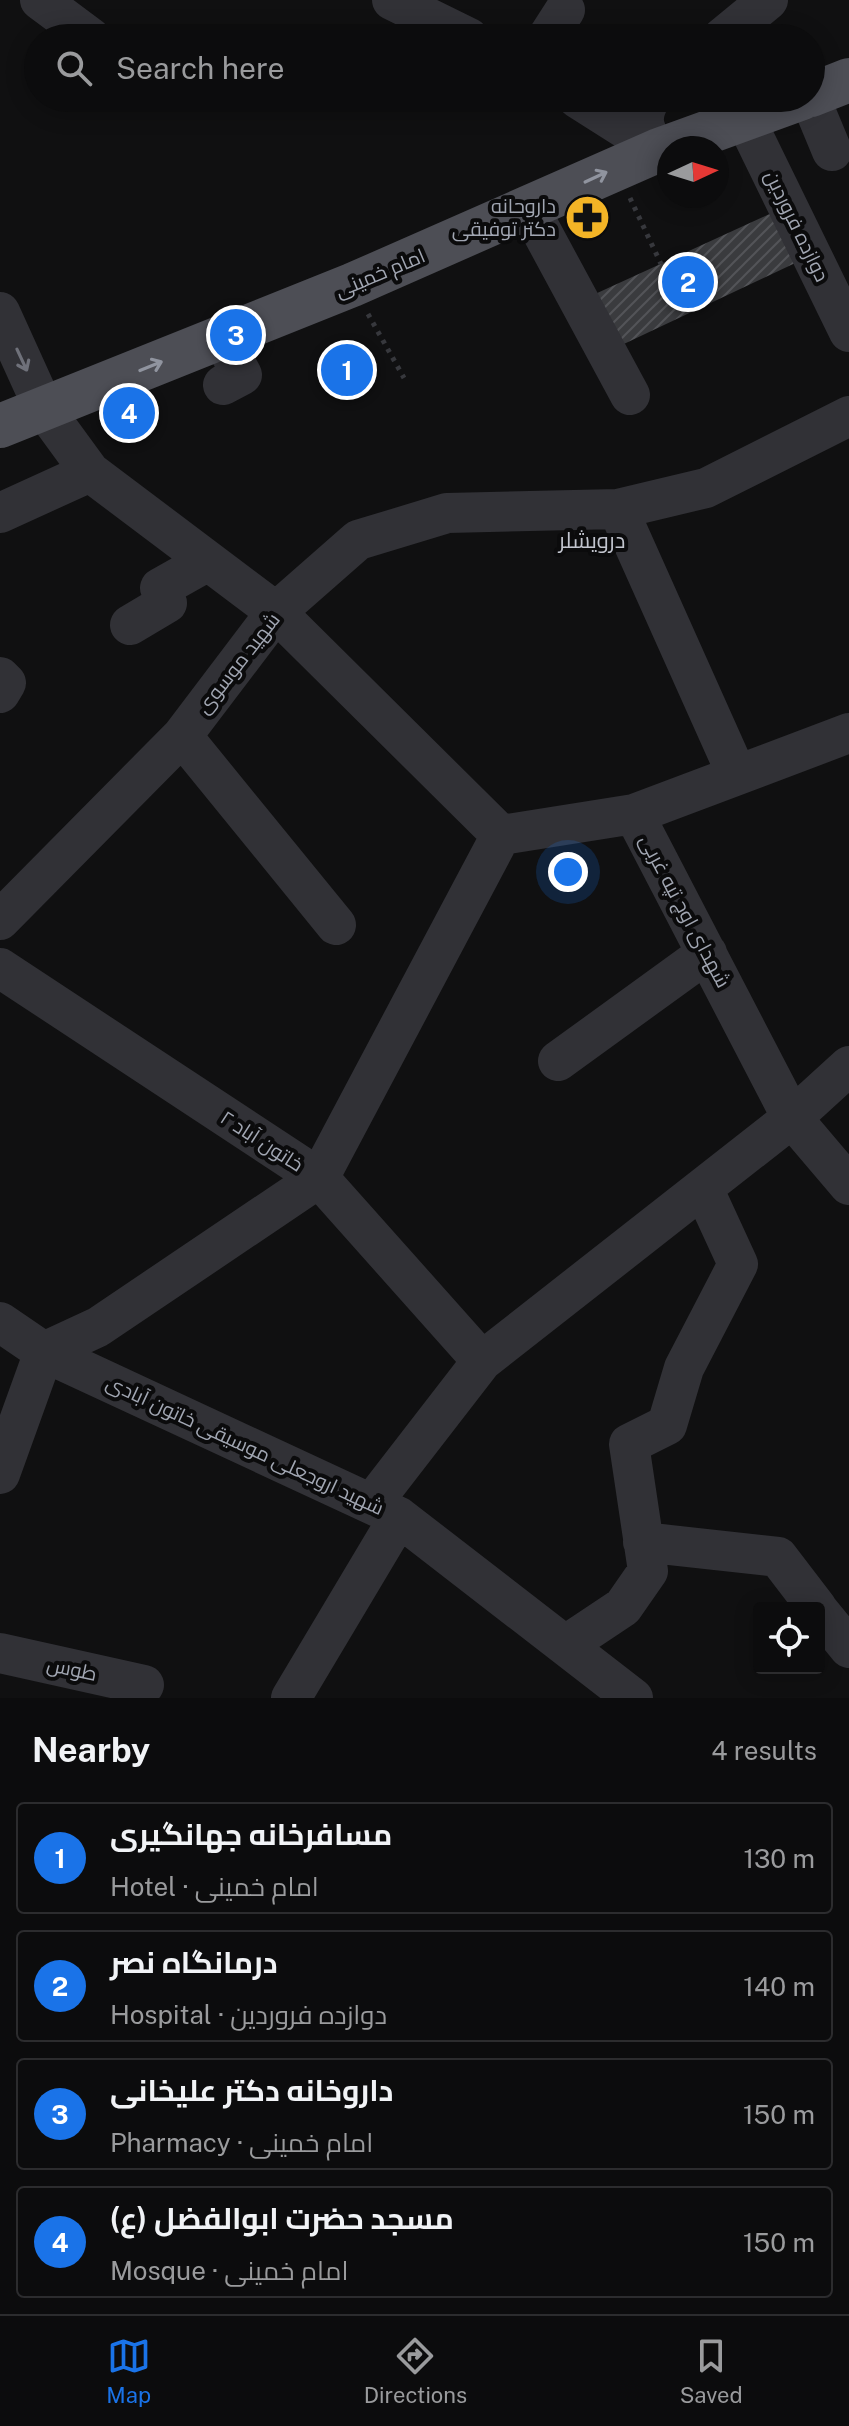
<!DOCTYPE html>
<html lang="en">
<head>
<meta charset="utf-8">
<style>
	:root { --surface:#0c0c0d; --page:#1a1a1b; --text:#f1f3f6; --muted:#9a9b9d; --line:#2c2c2e; --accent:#1a73e8 }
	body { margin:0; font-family:"Public Sans",Cairo,sans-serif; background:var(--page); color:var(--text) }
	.controls { position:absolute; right:24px; bottom:24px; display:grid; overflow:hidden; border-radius:8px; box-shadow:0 4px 20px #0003 }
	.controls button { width:72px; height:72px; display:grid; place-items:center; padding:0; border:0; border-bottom:2px solid var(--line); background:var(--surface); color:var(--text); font:40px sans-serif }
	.compass { position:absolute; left:657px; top:136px; width:72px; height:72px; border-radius:50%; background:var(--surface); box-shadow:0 4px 20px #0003; rotate:86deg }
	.you { position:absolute; left:568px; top:872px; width:28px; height:28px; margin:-20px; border:6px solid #fff; border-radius:50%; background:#1a73e8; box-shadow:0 0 0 12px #1a73e833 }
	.badge { display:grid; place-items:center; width:52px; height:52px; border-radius:50%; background:var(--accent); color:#fff; font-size:26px; font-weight:700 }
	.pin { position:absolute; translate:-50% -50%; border:4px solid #fff; box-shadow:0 2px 8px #0006 }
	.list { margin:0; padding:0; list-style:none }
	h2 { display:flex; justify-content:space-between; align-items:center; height:104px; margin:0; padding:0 32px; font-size:34px }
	h2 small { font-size:26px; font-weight:400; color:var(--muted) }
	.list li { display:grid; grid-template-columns:52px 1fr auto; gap:24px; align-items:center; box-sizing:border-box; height:112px; margin:0 16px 16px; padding:0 16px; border:2px solid var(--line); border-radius:8px }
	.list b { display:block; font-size:30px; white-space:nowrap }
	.list p { margin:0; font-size:26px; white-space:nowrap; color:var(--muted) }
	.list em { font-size:26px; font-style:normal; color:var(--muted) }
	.icon { flex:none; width:44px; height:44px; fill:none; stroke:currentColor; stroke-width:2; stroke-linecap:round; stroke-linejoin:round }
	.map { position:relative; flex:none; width:849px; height:1698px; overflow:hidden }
	.search { position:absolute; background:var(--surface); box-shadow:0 4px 20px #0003; left:24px; right:24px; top:24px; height:88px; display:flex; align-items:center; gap:20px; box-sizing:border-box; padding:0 28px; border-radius:44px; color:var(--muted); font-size:30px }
	.sheet { height:616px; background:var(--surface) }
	nav { display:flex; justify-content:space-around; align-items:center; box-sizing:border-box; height:112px; border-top:2px solid var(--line); background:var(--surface); font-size:22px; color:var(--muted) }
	nav a { display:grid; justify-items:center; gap:4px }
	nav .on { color:var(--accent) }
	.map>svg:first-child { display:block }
	.building { fill:url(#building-hatch) }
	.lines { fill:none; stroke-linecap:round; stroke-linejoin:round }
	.path { stroke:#37383d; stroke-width:5; stroke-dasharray:4 6; stroke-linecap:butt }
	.minor { stroke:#313136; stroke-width:40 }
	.major { stroke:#4d4e55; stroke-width:44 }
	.oneway { stroke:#90949f }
	.oneway2 { stroke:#6f717a }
	.labels { text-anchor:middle; stroke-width:8; stroke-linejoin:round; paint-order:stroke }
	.poi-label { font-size:20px; fill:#a1a6b2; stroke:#0b0b0c; text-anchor:end }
	.street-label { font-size:20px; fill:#a1a6b2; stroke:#0b0b0c }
	.neighbourhood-label { font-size:22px; fill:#c2c5ce; stroke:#0b0b0c }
</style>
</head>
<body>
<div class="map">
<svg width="849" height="1698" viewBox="0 0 849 1698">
	<defs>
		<pattern id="building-hatch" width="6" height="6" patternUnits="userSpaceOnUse" patternTransform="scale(2)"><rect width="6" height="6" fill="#3a3b3e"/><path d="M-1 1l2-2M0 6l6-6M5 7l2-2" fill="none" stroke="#535458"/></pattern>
	</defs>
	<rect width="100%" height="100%" fill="#101011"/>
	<!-- building -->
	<path class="building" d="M 787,206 L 810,256 L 609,351 L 582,300 Z"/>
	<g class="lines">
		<!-- path -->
		<path class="path" d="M 630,198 L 661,264
			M 368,314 L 404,378"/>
		<!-- minor -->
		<path class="minor" d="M 40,0 L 91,38
			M 392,0 L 469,38
			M 547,38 L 565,10
			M 722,38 L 768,0
			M 577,98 L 659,150
			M 651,98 C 638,119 644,132 659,150
			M 810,98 L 832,151
			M 745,119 L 849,332
			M 529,208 L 630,395
			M 0,312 L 44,409 L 90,472 L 276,612 L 501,835 L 634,814 L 792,1118 L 849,1185
			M 222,338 L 242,375 L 223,385
			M 618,509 L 737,775
			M 0,513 L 90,472
			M 130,625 L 167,603 L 160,588 L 208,561
			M 0,677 L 6,683 L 0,693
			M 182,736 L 336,925
			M 634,814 L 849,733
			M 0,920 L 182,736 L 276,612 L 358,540 L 447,513 L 618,509 L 706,488 L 849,416
			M 0,968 L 319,1178 L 482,1361
			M 558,1061 L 707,953
			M 0,1322 L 44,1352 L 399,1517 L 633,1698
			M 0,1474 L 44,1352 L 98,1327 L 319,1178 L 501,835
			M 373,1502 L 482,1361 L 792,1118 L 849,1066
			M 643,1542 L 778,1557 L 817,1608
			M 819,1611 L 849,1648
			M 566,1645 L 623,1607 L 648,1571 L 629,1444 L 667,1425 L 684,1368 L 738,1264 L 703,1188
			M 0,1653 L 144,1685
			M 291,1698 L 399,1517"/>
		<!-- major -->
		<path class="major" d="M 811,95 L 849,80
			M 0,426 L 352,285 L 659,150 L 802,98"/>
	</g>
	<!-- one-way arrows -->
	<defs><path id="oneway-shaft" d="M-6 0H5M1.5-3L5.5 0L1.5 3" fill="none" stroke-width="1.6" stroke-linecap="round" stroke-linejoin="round" transform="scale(2)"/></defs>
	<g class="oneway">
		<use href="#oneway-shaft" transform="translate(596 177) rotate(-25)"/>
		<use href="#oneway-shaft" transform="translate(151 366) rotate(-22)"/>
	</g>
	<use class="oneway2" href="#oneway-shaft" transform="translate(22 360) rotate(65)"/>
	<!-- icons -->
	<defs>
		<symbol id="pharmacy-disc" viewBox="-11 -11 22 22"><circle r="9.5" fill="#f3b426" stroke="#0b0b0c"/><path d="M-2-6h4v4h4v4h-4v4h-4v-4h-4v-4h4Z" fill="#111"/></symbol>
	</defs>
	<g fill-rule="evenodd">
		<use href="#pharmacy-disc" x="562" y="192" width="51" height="51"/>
	</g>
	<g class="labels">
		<!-- poi labels -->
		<g class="poi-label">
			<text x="556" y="213">داروحانه<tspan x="556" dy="23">دکتر توفیقی</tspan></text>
		</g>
		<!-- street labels -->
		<g class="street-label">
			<text transform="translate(797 226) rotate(64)" y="7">دوازده فروردین</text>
			<text transform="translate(380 273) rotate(-23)" y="7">امام خمینی</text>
			<text transform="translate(238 663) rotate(-52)" y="7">شهید موسوی</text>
			<text transform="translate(685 911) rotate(62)" y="7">شهدای اوچ تپه غربی</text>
			<text transform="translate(262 1141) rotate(33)" y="7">خاتون آباد ۲</text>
			<text transform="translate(245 1445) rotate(25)" y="7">شهید اروجعلی موسیقی خاتون آبادی</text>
			<text transform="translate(72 1669) rotate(12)" y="7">طوس</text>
		</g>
		<!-- neighbourhood labels -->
		<g class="neighbourhood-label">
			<text x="592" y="548">درویشلر</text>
		</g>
	</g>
</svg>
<div class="controls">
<button><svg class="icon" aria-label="locate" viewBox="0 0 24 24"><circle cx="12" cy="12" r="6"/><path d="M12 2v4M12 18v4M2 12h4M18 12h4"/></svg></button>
</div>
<svg class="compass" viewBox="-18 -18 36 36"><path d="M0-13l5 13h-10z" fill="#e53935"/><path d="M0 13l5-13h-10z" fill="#9a9b9d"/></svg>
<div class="you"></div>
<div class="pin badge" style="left:347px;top:370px">1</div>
<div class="pin badge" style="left:688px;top:282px">2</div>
<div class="pin badge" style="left:236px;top:335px">3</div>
<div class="pin badge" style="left:129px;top:413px">4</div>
<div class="search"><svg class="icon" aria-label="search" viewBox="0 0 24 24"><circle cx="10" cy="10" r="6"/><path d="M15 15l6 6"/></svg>Search here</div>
</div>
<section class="sheet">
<h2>Nearby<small>4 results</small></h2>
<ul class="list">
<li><span class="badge">1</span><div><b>مسافرخانه جهانگیری</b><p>Hotel · امام خمینی</p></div><em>130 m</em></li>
<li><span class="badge">2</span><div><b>درمانگاه نصر</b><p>Hospital · دوازده فروردین</p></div><em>140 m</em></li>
<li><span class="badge">3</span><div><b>داروخانه دکتر علیخانی</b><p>Pharmacy · امام خمینی</p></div><em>150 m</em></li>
<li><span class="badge">4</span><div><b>مسجد حضرت ابوالفضل (ع)</b><p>Mosque · امام خمینی</p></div><em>150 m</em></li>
</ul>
</section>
<nav>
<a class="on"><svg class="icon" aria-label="map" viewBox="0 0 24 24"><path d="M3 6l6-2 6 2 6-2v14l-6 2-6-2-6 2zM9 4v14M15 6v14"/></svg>Map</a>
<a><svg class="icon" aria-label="directions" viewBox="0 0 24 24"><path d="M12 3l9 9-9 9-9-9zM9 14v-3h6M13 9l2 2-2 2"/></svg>Directions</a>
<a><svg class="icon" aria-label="saved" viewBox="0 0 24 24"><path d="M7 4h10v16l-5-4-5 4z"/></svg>Saved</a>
</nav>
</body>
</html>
